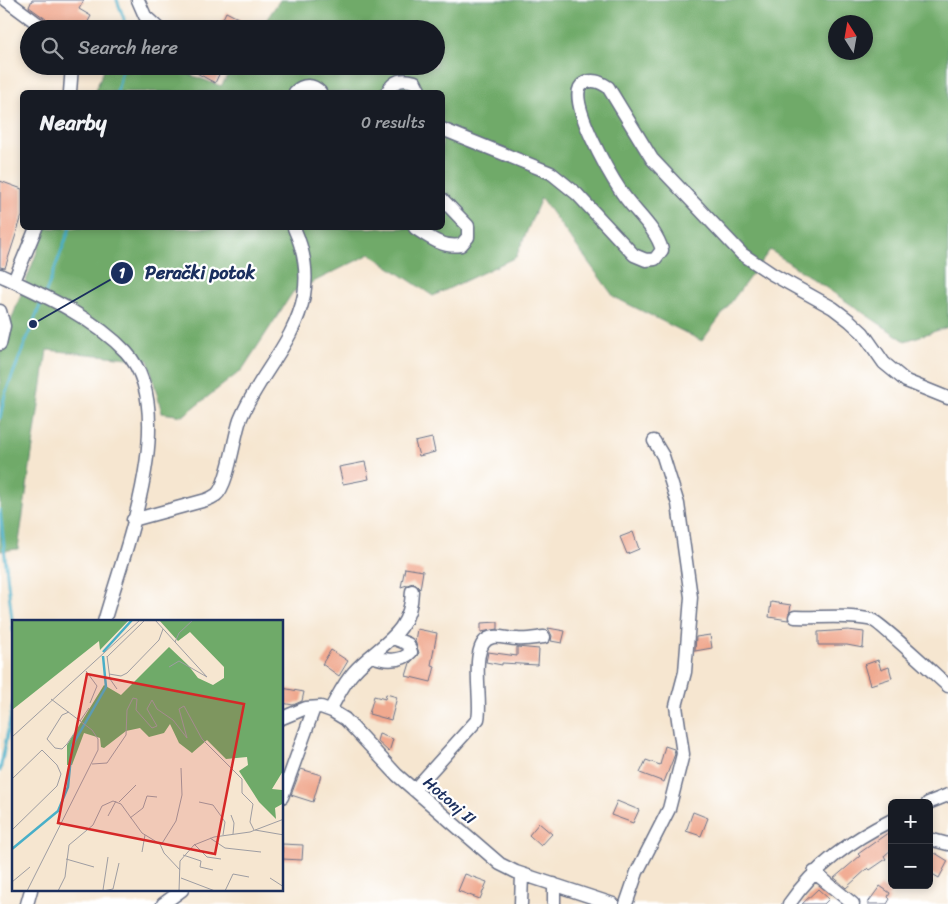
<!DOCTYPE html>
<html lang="en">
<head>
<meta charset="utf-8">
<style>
	:root { --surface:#171b24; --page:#242831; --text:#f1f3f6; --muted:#9ea1a6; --line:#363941 }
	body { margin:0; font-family:Sriracha,sans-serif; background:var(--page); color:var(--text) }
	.controls { position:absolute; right:15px; bottom:15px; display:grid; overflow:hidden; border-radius:8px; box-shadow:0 2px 8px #0003 }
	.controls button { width:45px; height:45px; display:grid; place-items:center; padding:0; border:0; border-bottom:1px solid var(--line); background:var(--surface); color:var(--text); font:25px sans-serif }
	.compass { position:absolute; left:828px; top:15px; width:45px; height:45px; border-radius:50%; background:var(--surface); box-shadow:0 2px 8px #0003; rotate:349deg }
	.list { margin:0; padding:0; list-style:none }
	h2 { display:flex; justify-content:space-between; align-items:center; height:65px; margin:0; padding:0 20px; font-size:21px }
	h2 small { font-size:16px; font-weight:400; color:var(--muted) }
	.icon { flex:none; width:28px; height:28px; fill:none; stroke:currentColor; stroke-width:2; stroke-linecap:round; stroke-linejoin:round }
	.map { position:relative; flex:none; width:948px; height:904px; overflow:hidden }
	.search { position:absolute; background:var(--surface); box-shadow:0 2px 8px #0003; left:20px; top:20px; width:425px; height:55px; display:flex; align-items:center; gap:12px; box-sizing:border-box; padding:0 18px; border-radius:28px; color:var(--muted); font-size:19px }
	.panel { position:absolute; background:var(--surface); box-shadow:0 2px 8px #0003; left:20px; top:90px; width:425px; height:140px; border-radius:8px }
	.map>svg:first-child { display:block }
	.forest { fill:#6faa69; stroke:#456c64; fill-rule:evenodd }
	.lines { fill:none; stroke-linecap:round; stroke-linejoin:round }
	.stream { stroke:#49afc8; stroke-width:3 }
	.building { fill:#f0a98f }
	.minor-casing { stroke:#686f86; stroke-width:15 }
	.minor { stroke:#fff; stroke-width:12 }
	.labels { text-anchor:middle; stroke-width:4.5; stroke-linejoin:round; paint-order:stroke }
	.street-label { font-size:16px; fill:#1b2f5e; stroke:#fff }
	.inset-river { fill:none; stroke:#49afc8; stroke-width:2.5 }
	.inset-road { fill:none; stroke:#9e9da2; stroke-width:1 }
	.view { fill:#d62828; fill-opacity:0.15; stroke:#d62828; stroke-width:2.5 }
	.inset-edge { fill:none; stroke:#1b2f5e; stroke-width:2.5 }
	.leader { fill:none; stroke:#1b2f5e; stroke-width:2 }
	.callout-dot { fill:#1b2f5e; stroke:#fff; stroke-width:2 }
	.mark-label { font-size:15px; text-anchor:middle; font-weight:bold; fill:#fff }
	.callout-label { font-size:18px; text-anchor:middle; font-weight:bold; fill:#1b2f5e; stroke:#fff; stroke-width:4.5; stroke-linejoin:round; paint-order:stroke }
</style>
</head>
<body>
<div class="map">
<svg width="948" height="904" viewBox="0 0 948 904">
	<rect width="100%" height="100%" fill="#fff"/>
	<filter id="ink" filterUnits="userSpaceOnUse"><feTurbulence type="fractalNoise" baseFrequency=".02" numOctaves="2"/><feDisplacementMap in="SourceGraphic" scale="10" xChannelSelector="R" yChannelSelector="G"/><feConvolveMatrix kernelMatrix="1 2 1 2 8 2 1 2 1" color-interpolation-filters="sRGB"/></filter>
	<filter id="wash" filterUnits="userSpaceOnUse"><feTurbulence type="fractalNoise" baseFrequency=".0096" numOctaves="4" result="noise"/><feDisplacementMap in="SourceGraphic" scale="20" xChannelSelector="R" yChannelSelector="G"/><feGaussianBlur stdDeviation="1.12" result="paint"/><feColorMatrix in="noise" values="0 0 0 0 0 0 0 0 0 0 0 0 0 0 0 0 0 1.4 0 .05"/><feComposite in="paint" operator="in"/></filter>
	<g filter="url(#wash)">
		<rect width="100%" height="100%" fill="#f6e6d0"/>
		<!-- forest -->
		<path class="forest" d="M 280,0 L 948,0 L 948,327 L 905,341 L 770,250 L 702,341 L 614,297 L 541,198 L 516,257 L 433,296 L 370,254 L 293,292 L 242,370 L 183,416 L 162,413 L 148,360 L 47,350 L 18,549 L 0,551 L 0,350 L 46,228 L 442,228 L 442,92 L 95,92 L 105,66 L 166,66 L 221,86 L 234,66 L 436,66 L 436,29 L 260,29 ZM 836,22 L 866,22 L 866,52 L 836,52 Z"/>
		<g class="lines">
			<!-- stream -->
			<path class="stream" d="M 117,0 L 124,19 L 124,29
				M 117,92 L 123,66
				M 46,292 L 70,228
				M 0,418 L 5,394 L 43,298
				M 0,510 L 14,638
				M 0,771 L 14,699"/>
		</g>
		<g id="blocks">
			<!-- building -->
			<path class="building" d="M 32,0 L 84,0 L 79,9 L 91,16 L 84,29 L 53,29 L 50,22 L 29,7 Z
				M 226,12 L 260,29 L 218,29 Z
				M 198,66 L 223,66 L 215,83 L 195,72 Z
				M 0,181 L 22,189 L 22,216 L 5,268 L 0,267 Z
				M 432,438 L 435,452 L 419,456 L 415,442 Z
				M 365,462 L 369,479 L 343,484 L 339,467 Z
				M 633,532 L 639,549 L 627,554 L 620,537 Z
				M 405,568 L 423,571 L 420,589 L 413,583 L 401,587 Z
				M 771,602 L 791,605 L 788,620 L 769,617 Z
				M 498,622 L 498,629 L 481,632 L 481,623 Z
				M 548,628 L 565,631 L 562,643 L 551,641 L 552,636 Z
				M 417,629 L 437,633 L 431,665 L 435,666 L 431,682 L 406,676 L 410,663 L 419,653 L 415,641 Z
				M 848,630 L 864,632 L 863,648 L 847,645 L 818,645 L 818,632 Z
				M 710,635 L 712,648 L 695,651 L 696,637 Z
				M 517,647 L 539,649 L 538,665 L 502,663 L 502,665 L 486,662 L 488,652 L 517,656 Z
				M 331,650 L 348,661 L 339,676 L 322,664 Z
				M 878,660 L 881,670 L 889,667 L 892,678 L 870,685 L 864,665 Z
				M 282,688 L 304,692 L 302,701 L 293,705 L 282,703 Z
				M 386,694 L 397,697 L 391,720 L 369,714 L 374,696 L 385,699 Z
				M 379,734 L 393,739 L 389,752 L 377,741 Z
				M 665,746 L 674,749 L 675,754 L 664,782 L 640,773 L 646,760 L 660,765 Z
				M 301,769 L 321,775 L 313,802 L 291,795 Z
				M 617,801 L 639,810 L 633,823 L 611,815 Z
				M 693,812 L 708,818 L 701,836 L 686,831 Z
				M 539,823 L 552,834 L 541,846 L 529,835 Z
				M 892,830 L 892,849 L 884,856 L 886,859 L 870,870 L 868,868 L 846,888 L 836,879 L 834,878 L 860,856 L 858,854 Z
				M 282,844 L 303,845 L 302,860 L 282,859 Z
				M 935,853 L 948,861 L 939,878 L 929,872 L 929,863 Z
				M 465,874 L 487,882 L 480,899 L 458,891 Z
				M 880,886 L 890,893 L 888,897 L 890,899 L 887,904 L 867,904 Z
				M 818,889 L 829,899 L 824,904 L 802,904 Z"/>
		</g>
	</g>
	<g filter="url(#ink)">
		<use href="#blocks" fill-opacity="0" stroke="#686f86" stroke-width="1"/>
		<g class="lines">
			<defs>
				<path id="minor" d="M 6,0 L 45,29
					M 138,0 L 145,16 L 159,29
					M 70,92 L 72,66
					M 295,92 C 303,84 313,84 320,92
					M 387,92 C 394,80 402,78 415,82 L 420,92
					M 442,129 L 551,173 L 577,194 L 634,255 L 646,260 L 655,259 L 662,250 C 656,228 635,212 622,193 C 612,178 563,96 583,84 C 592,78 600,82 608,87 L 652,159 L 742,254 L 772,274 L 833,308 L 850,321 L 863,333 L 884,363 L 906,381 L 948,398
					M 415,228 C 430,238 443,248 461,245 L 468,237 L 468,226 L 442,199
					M 0,275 C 43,295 93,317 126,352 C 181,411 123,554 104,622
					M 14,281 L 36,228
					M 0,311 L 4,326 L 0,344
					M 133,520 L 206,500 C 209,499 213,497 216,495 C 228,486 234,437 240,420 C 258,375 295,343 304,295 C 308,272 303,248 294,228
					M 795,617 C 818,618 850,614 872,620 C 878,621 939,678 948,686
					M 372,656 C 384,661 402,662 411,652 L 408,644 L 393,638
					M 330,710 C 337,698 343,684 353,673 C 378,644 411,637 412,591
					M 282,718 L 306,708 L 321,707 L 332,711 L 345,719 L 397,775 L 500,864 L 516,872 L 613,904
					M 414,790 L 478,719 C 483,700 467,641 493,637 C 501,636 509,639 517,639 C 526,640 535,638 544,637
					M 282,797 L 314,708
					M 928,803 L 948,795
					M 929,839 L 948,844
					M 814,872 L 853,904
					M 554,884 L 554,904
					M 27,904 L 31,890
					M 163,904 L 182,890
					M 521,904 L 522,874
					M 626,904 L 637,872 L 669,809 L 683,754 L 676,706 L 685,672 L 691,597 L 678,504 L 663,456 L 654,441
					M 789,904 C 816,865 850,841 892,820"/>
			</defs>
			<!-- minor casing -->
			<use href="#minor" class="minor-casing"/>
			<!-- minor -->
			<use href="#minor" class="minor"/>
		</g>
	</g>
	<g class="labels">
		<!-- street labels -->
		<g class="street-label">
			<text transform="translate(450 800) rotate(41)" y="6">Hotonj II</text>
		</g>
	</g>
	<!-- overview -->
	<g transform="translate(12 620)">
		<rect width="271" height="271" fill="#f6e6d0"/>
		<path d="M 0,0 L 117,0 L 88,30 L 87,21 L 0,90 ZM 147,0 L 271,0 L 271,151 L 260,169 L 270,170 L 272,183 L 263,188 L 264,199 L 247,182 L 227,151 L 236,145 L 235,137 L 214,139 L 195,120 L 180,133 L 167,123 L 158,104 L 152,113 L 137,117 L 128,108 L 114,111 L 92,128 L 89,127 L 88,118 L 72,113 L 60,145 L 55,145 L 55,125 L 92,65 L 109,75 L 157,27 L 176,45 L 186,58 L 201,65 L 212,58 L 212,47 L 178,12 L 166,21 Z" fill="#6faa69"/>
		<path class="inset-river" d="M 91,32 L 120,0M 0,229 L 46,191 L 56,167 L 60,126 L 94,67 L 91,36"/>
		<path class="inset-road" d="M 143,0 L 195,57 L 167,41 L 157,47M 163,22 L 167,13 L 181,0M 95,36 L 98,59 L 105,69M 95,37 L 133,0M 74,51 L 85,66 L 78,83M 97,54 L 109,56 L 115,53 L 147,20 L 151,9M 57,92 L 50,95 L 35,119 L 43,128 L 50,129 L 55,124 L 65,109 L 66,99M 68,101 L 77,88M 0,117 L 128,0M 80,144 L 95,143 L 114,115 L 115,90 L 121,78 L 125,79 L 124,90 L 140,108 L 145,106 L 135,89 L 140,80 L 145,89 L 161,100 L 175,118 L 167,89 L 172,86 L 190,119 L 230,159 L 230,173 L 241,184 L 238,202 L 242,210M 0,159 L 30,130 L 45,145 L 49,154 L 45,166 L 0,210M 107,182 L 124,165M 187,182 L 201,185 L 209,196 L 213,202 L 211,215M 219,195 L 222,203 L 221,214M 96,196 L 104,181M 118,198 L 131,188 L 135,176 L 145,177M 243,210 L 272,215M 198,218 L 213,228 L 249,232M 182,224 L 195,237 L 209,239M 149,225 L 164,201 L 170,175 L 169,148M 130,232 L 133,215M 171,235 L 189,241 L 188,247 L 201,250M 54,239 L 82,247M 169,258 L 203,271M 258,258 L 272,267M 0,262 L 18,247M 91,270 L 96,237M 15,271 L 86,130 L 86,119 L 80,110 L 39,79M 46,271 L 53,257 L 57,225 L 81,205 L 90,186 L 101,181 L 109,184 L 130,213 L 148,224 L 152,233 L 168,250M 91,271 L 101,269 L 107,243M 167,271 L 168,241 L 182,225 L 202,217 L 238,212 L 272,199M 213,271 L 221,254 L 237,257"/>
		<path class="view" d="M 75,54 L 232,84 L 203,234 L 46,203 Z"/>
		<rect width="271" height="271" class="inset-edge"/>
	</g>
	<!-- callouts -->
	<path class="leader" d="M33 324L122 273"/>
	<g class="callout-dot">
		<circle cx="33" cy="324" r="5"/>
		<circle cx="122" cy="273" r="12"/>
	</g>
	<g class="mark-label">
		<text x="122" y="278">1</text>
	</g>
	<g class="callout-label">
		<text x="200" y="279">Perački potok</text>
	</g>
</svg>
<div class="controls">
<button>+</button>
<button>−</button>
</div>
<svg class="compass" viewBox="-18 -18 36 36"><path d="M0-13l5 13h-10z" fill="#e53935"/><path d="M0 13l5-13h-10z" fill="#9ea1a6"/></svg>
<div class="search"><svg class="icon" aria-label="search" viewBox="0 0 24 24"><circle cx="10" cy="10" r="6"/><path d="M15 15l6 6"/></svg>Search here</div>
<section class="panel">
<h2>Nearby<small>0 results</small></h2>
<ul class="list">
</ul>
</section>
</div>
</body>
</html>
